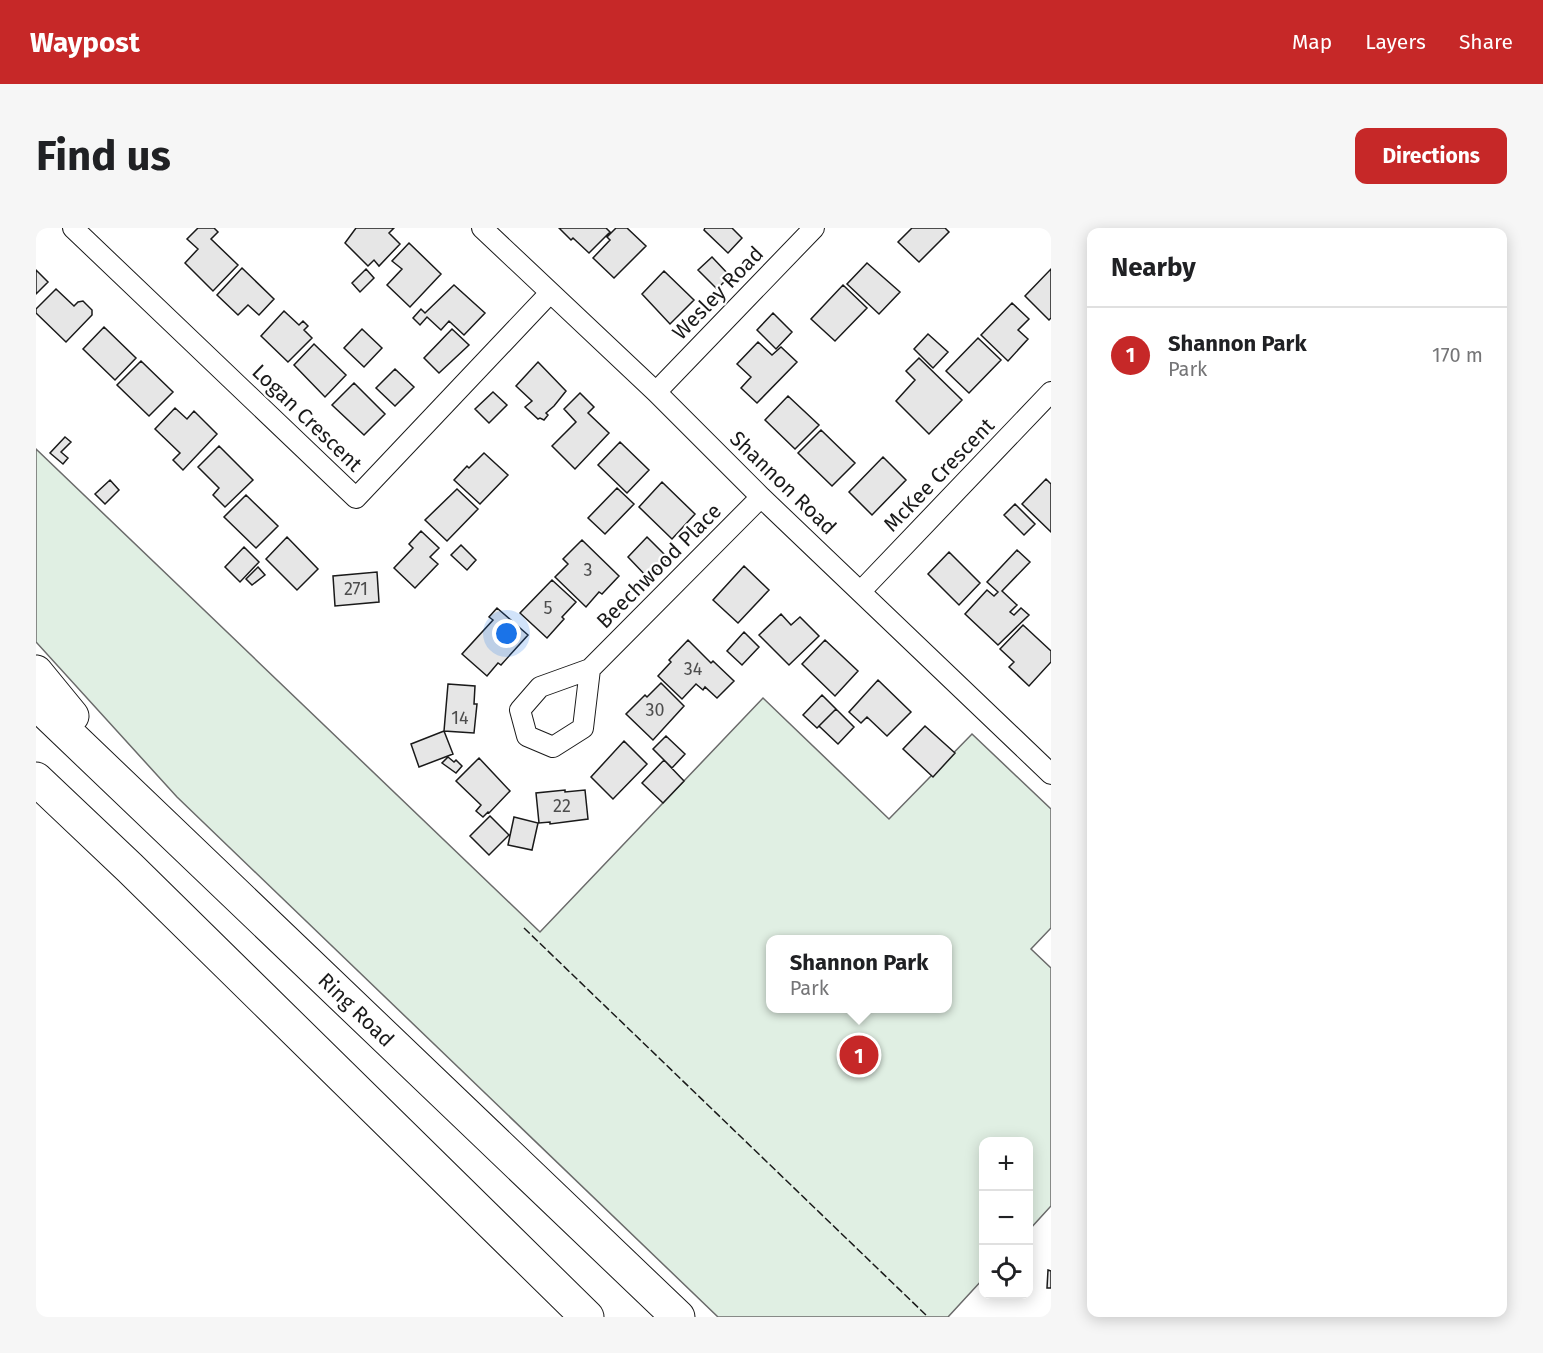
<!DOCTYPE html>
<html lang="en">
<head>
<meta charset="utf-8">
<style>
	:root { --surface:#fff; --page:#f6f6f6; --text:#202124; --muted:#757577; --line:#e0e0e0; --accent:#c62828 }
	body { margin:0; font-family:"Fira Sans",sans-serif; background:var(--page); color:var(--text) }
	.controls { position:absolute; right:18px; bottom:18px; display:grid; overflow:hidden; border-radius:12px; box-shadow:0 3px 15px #0003 }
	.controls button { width:54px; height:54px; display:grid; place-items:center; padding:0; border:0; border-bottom:2px solid var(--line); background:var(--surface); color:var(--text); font:30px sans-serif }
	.you { position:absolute; left:471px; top:406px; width:21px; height:21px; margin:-15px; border:4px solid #fff; border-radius:50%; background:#1a73e8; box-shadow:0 0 0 9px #1a73e833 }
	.badge { display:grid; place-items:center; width:39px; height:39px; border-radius:50%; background:var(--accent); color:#fff; font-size:20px; font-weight:700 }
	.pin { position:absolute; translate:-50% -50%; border:3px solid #fff; box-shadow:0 2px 6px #0006 }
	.popup { position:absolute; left:730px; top:707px; width:186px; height:78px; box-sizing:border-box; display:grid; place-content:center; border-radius:12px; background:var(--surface); filter:drop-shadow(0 2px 4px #0005); font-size:20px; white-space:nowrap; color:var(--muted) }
	.popup b { font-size:22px; color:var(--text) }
	.popup::after { content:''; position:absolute; left:50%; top:100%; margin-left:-12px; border:12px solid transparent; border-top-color:var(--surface) }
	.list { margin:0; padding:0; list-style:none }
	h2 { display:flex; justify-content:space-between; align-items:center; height:78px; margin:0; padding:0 24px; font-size:26px }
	h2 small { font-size:20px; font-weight:400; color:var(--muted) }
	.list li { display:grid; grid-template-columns:39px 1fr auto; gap:18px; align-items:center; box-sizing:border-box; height:96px; padding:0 24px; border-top:2px solid var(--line) }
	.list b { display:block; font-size:22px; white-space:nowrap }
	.list p { margin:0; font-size:20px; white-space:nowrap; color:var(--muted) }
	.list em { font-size:20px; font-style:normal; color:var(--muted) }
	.icon { flex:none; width:33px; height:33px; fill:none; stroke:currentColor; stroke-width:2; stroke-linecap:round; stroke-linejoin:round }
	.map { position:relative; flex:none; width:1015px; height:1089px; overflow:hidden; border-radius:12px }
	header { display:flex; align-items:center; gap:36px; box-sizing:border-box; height:84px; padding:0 30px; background:var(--accent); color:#fff }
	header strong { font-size:28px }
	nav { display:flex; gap:33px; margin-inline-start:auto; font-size:21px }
	.intro { display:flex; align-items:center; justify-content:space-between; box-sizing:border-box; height:144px; padding:0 36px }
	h1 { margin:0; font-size:42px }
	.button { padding:15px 27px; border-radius:12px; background:var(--accent); color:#fff; font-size:21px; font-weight:700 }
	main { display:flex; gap:36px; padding:0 36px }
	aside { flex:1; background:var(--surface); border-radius:12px; box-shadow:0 3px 15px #0003 }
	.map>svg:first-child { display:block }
	.green { fill:#e0efe3; stroke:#6a6a6a; stroke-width:1.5; fill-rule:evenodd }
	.building { fill:#e6e6e6; stroke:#1a1a1a; stroke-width:1.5 }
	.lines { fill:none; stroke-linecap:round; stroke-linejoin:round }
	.minor-casing { stroke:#1a1a1a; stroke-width:22 }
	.motorway-casing { stroke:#1a1a1a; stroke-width:35 }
	.minor { stroke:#fff; stroke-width:20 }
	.motorway { stroke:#fff; stroke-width:33 }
	.fence { stroke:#1a1a1a; stroke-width:1.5; stroke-dasharray:8 3; stroke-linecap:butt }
	.labels { text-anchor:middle; stroke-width:4.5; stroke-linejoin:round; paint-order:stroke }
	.number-label { font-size:18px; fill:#4d4d4d }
	.street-label { font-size:21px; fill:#1a1a1a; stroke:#fff }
</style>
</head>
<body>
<header>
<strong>Waypost</strong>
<nav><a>Map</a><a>Layers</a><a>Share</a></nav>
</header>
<div class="intro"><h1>Find us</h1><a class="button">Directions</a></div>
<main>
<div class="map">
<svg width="1015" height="1089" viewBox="0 0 1015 1089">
	<rect width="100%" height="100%" fill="#fff"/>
	<!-- green -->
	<path class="green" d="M 0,221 L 504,704 L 727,470 L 853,591 L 936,506 L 1015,581 L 1015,700 L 995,721 L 1015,740 L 1015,978 L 993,1002 L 993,914 L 948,914 L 947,1051 L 912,1089 L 682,1089 L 141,569 L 0,414 ZM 734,712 L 912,712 L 912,780 L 734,780 Z"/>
	<!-- building -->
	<path class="building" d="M 162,0 L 178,0 L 182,4 L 175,11 L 202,37 L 177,63 L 149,35 L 162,21 L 151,11 Z
		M 320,0 L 358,0 L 353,5 L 364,16 L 343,38 L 338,32 L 332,38 L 309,15 Z
		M 523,0 L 570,0 L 574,4 L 553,25 L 537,10 L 535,12 Z
		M 580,0 L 591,0 L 610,18 L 578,50 L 557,30 L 574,12 L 571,9 Z
		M 669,0 L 696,0 L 706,10 L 692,25 L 668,2 Z
		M 876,0 L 909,0 L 913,4 L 883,34 L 862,14 Z
		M 373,15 L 405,46 L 374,79 L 351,57 L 366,41 L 356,33 Z
		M 676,29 L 694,48 L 681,61 L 662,42 Z
		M 831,35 L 864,64 L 843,86 L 811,56 Z
		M 206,40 L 238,71 L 223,87 L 212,77 L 202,87 L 181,67 Z
		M 330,41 L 338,50 L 324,64 L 316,55 Z
		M 1015,41 L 1015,90 L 1013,92 L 989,68 Z
		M 0,42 L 12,54 L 0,66 Z
		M 628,43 L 658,72 L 634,96 L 606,66 Z
		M 418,57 L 449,85 L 428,107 L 413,93 L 405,102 L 391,89 L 384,97 L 377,90 L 385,81 L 389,85 Z
		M 807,57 L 831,80 L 799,113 L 775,91 Z
		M 20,61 L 38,78 L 42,74 L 47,73 L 56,82 L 56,87 L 30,114 L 0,85 L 0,81 Z
		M 976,75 L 993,91 L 982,102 L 992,111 L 972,133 L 945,107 Z
		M 248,83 L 263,97 L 267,93 L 272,98 L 268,102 L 276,110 L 252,134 L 225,108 Z
		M 737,85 L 756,104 L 740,121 L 721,102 Z
		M 68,99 L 100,130 L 79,152 L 47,121 Z
		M 326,101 L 346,120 L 328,139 L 308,120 Z
		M 416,101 L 433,117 L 403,145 L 388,130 Z
		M 892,106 L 912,124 L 897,140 L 878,121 Z
		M 942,110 L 965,132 L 933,165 L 910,143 Z
		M 722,114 L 736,127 L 745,119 L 761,134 L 721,175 L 705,160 L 715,149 L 701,136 Z
		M 278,116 L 310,147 L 289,169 L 258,137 Z
		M 883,130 L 926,172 L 893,206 L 860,173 L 879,152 L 870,143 Z
		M 105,133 L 137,164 L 113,188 L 81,157 Z
		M 502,134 L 530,163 L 518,178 L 510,185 L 512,187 L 508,192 L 504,190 L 502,191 L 489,179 L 496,173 L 480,158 Z
		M 359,141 L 378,159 L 359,178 L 340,160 Z
		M 318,155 L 349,186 L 328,207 L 296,177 Z
		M 457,164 L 471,177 L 453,195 L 439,181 Z
		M 544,165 L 558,179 L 552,185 L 573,205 L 539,241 L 516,218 L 540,194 L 528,181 Z
		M 752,168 L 783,197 L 759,221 L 729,192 Z
		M 139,180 L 151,191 L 158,183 L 181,206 L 147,242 L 137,232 L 144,225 L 119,201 Z
		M 785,202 L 819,235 L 796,258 L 762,225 Z
		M 29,209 L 35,214 L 25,224 L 32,230 L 27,236 L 14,225 Z
		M 584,214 L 613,242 L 591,265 L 562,237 Z
		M 183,218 L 217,252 L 189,279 L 177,267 L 183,260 L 162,239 Z
		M 448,225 L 472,247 L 444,276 L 418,252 L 431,238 L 433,240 Z
		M 847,229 L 870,252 L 836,287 L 813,264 Z
		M 1010,251 L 1015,256 L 1015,304 L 986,276 Z
		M 74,252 L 83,262 L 69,276 L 59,266 Z
		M 626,254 L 659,286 L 636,311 L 603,279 Z
		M 581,260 L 598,276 L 569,306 L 552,290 Z
		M 421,261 L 442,281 L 411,313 L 389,292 Z
		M 210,267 L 242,298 L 220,320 L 188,289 Z
		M 979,276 L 999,296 L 988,307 L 968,287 Z
		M 385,303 L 403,320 L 394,329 L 402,336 L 379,360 L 358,340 L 377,320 L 373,316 Z
		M 251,309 L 282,341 L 261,362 L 230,331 Z
		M 611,309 L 632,330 L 612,350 L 592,329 Z
		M 546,312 L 583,348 L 566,366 L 563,364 L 550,379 L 519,349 L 532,336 L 527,331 Z
		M 425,317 L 440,332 L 431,342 L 415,327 Z
		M 208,319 L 223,334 L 204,354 L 189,339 Z
		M 981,322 L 994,334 L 966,363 L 981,377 L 974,384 L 978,387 L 985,380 L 993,387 L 962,417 L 929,386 L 951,362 L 958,368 L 962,364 L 951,354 Z
		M 913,324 L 944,355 L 923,377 L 892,346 Z
		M 708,338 L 733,362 L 702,395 L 677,372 Z
		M 222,339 L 229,347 L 216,357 L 210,351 Z
		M 341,344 L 343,374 L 299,378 L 297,348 Z
		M 516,352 L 540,374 L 526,389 L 528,391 L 511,410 L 484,385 Z
		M 461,380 L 492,407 L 465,437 L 462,435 L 451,448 L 426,426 L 457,392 L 453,389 Z
		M 745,386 L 755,397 L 764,389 L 783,408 L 753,437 L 723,407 Z
		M 987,397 L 1015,423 L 1015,434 L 993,458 L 973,439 L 978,434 L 964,421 Z
		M 708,404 L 723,419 L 706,437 L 691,423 Z
		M 652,412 L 675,435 L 677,433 L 698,453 L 681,470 L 669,459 L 667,462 L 660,456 L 646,471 L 622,448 L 635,434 L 633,432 Z
		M 789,412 L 822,443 L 799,468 L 766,436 Z
		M 842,452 L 875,484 L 851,508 L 831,489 L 825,495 L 813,484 Z
		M 625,455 L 648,478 L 617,512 L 590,486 L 609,467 L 611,469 Z
		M 412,456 L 439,458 L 438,476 L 441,476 L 438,505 L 408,503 Z
		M 786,467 L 800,481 L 781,500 L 767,487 Z
		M 800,481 L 818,499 L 802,516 L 783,498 Z
		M 889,498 L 919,525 L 897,549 L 867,521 Z
		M 408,503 L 417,526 L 383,539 L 375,516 Z
		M 630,508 L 649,526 L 636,540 L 617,521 Z
		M 588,513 L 611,536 L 577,571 L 555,549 Z
		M 412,529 L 418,534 L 420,532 L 426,538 L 420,545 L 406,535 Z
		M 443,530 L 474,563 L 453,585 L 452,584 L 447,589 L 440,583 L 445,577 L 420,553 Z
		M 628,532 L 648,553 L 627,575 L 606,555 Z
		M 529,562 L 529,564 L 549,562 L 552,591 L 514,596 L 514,594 L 503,595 L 500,565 Z
		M 454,588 L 473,607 L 453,627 L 434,608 Z
		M 478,589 L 502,595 L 496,622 L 472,617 Z
		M 1012,1042 L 1015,1043 L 1015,1060 L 1011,1060 Z"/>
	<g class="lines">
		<defs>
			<path id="minor" d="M 37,0 L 320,270 L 514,65
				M 446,0 L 620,164 L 725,269 L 1015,546
				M 620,164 L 778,0
				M 825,363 L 1015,164
				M 554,441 L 547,500 L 517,519 L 491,508 L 484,482 L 504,459 L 554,441 L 725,269"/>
			<path id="motorway" d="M 0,444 L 36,488
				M 0,475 L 642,1089
				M 0,551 L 94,640 L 551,1089"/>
		</defs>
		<!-- minor casing -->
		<use href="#minor" class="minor-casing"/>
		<!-- motorway casing -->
		<use href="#motorway" class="motorway-casing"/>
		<!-- minor -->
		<use href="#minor" class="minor"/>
		<!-- motorway -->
		<use href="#motorway" class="motorway"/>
		<!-- fence -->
		<path class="fence" d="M 488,700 L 892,1089"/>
	</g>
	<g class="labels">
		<!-- number labels -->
		<g class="number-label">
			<text x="552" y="348">3</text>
			<text x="320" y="367">271</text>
			<text x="512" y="386">5</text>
			<text x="657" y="447">34</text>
			<text x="619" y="488">30</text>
			<text x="424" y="496">14</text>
			<text x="526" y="584">22</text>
		</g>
		<!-- street labels -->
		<g class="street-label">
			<text transform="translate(682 65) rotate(-46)" y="7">Wesley Road</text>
			<text transform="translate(271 190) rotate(44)" y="7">Logan Crescent</text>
			<text transform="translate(903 247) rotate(-46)" y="7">McKee Crescent</text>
			<text transform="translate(747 255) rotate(44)" y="7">Shannon Road</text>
			<text transform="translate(623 338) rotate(-45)" y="7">Beechwood Place</text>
			<text transform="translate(320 782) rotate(44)" y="7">Ring Road</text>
		</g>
	</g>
</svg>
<div class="controls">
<button>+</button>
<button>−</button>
<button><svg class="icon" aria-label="locate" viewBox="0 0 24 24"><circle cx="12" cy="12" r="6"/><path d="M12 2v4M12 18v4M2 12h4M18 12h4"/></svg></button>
</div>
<div class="you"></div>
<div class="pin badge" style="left:823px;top:827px">1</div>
<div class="popup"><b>Shannon Park</b>Park</div>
</div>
<aside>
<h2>Nearby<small></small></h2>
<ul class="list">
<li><span class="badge">1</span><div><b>Shannon Park</b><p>Park</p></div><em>170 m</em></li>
</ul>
</aside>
</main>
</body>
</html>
